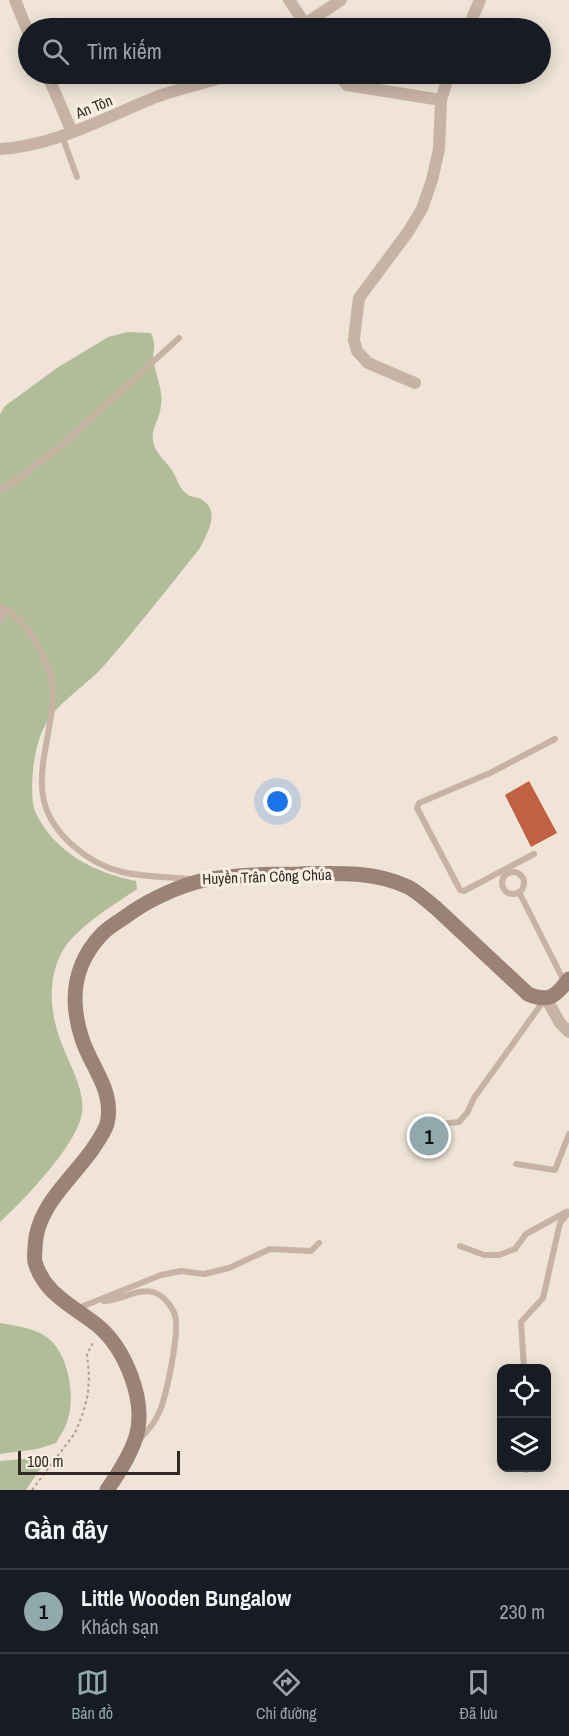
<!DOCTYPE html>
<html lang="vi">
<head>
<meta charset="utf-8">
<style>
	:root { --surface:#171b24; --page:#242831; --text:#f1f3f6; --muted:#9ea1a6; --line:#363941; --accent:#91a9ac }
	body { margin:0; font-family:"Archivo Narrow",sans-serif; background:var(--page); color:var(--text) }
	.controls { position:absolute; right:18px; bottom:18px; display:grid; overflow:hidden; border-radius:12px; box-shadow:0 3px 15px #0003 }
	.controls button { width:54px; height:54px; display:grid; place-items:center; padding:0; border:0; border-bottom:2px solid var(--line); background:var(--surface); color:var(--text); font:30px sans-serif }
	.scale { position:absolute; left:18px; bottom:15px; width:162px; box-sizing:border-box; padding-left:6px; border:3px solid #322925; border-top:0; font-size:16px; line-height:21px; white-space:nowrap; color:#322925; -webkit-text-stroke:4px #f8eee2; paint-order:stroke }
	.you { position:absolute; left:278px; top:802px; width:21px; height:21px; margin:-15px; border:4px solid #fff; border-radius:50%; background:#1a73e8; box-shadow:0 0 0 9px #1a73e833 }
	.badge { display:grid; place-items:center; width:39px; height:39px; border-radius:50%; background:var(--accent); color:#111; font-size:20px; font-weight:700 }
	.pin { position:absolute; translate:-50% -50%; border:3px solid #fff; box-shadow:0 2px 6px #0006 }
	.list { margin:0; padding:0; list-style:none }
	h2 { display:flex; justify-content:space-between; align-items:center; height:78px; margin:0; padding:0 24px; font-size:26px }
	h2 small { font-size:20px; font-weight:400; color:var(--muted) }
	.list li { display:grid; grid-template-columns:39px 1fr auto; gap:18px; align-items:center; box-sizing:border-box; height:84px; padding:0 24px; border-top:2px solid var(--line) }
	.list b { display:block; font-size:22px; white-space:nowrap }
	.list p { margin:0; font-size:20px; white-space:nowrap; color:var(--muted) }
	.list em { font-size:20px; font-style:normal; color:var(--muted) }
	.icon { flex:none; width:33px; height:33px; fill:none; stroke:currentColor; stroke-width:2; stroke-linecap:round; stroke-linejoin:round }
	.map { position:relative; flex:none; width:569px; height:1490px; overflow:hidden }
	.search { position:absolute; background:var(--surface); box-shadow:0 3px 15px #0003; left:18px; right:18px; top:18px; height:66px; display:flex; align-items:center; gap:15px; box-sizing:border-box; padding:0 21px; border-radius:33px; color:var(--muted); font-size:22px }
	.sheet { height:162px; background:var(--surface) }
	nav { display:flex; justify-content:space-around; align-items:center; box-sizing:border-box; height:84px; border-top:2px solid var(--line); background:var(--surface); font-size:16px; color:var(--muted) }
	nav a { display:grid; justify-items:center; gap:3px }
	nav .on { color:var(--accent) }
	.map>svg:first-child { display:block }
	.green { fill:#b1bd98 }
	.building { fill:#c26142 }
	.lines { fill:none; stroke-linecap:round; stroke-linejoin:round }
	.path { stroke:#b29d8e; stroke-width:2; stroke-dasharray:3 3; stroke-linecap:butt }
	.lane { stroke:#c7b3a3; stroke-width:6 }
	.street { stroke:#c7b3a3; stroke-width:12 }
	.secondary { stroke:#9a8275; stroke-width:15 }
	.labels { text-anchor:middle; stroke-width:6; stroke-linejoin:round; paint-order:stroke }
	.street-label { font-size:15px; fill:#322925; stroke:#f8eee2 }
</style>
</head>
<body>
<div class="map">
<svg width="569" height="1490" viewBox="0 0 569 1490">
	<rect width="100%" height="100%" fill="#efe4d7"/>
	<!-- green -->
	<path class="green" d="M 128,332 L 151,333 C 158,349 151,351 154,364 C 157,378 163,391 161,405 C 160,420 149,430 154,445 C 157,455 168,463 173,472 C 178,480 179,489 188,495 C 191,497 197,497 201,499 C 221,511 208,532 200,548 C 168,588 136,629 102,668 C 85,686 60,701 47,722 C 38,737 35,753 33,770 C 32,782 31,800 35,811 C 53,852 95,873 136,881 L 137,889 C 115,904 77,927 63,950 C 46,980 50,1016 63,1047 C 71,1068 85,1090 82,1113 C 77,1145 24,1200 0,1222 L 0,414 L 5,406 L 57,368 L 108,337 Z
		M 0,1323 C 16,1326 37,1328 49,1339 C 69,1355 76,1399 67,1422 C 65,1429 60,1436 56,1443 L 37,1449 L 0,1454 Z
		M 48,1457 L 26,1490 L 0,1490 L 0,1461 Z"/>
	<!-- building -->
	<path class="building" d="M 529,781 L 557,833 L 531,847 L 505,795 Z"/>
	<g class="lines">
		<!-- path -->
		<path class="path" d="M 32,1490 L 75,1433 L 83,1413 L 88,1394 L 89,1375 L 87,1354 L 94,1341"/>
		<!-- lane -->
		<path class="lane" d="M 62,136 L 77,177
			M 0,490 L 11,484 L 62,445 L 179,338
			M 0,607 C 17,614 26,627 35,641 C 62,683 52,707 45,751 C 42,767 40,785 44,801 C 52,835 89,864 122,872 C 143,877 169,877 190,879
			M 0,622 L 5,609
			M 534,854 L 464,891 L 460,890 L 417,808 L 419,803 L 490,773 L 555,739
			M502 883a11 11 0 1 1 22 0a11 11 0 1 1-22 0Z
			M 519,892 L 565,983
			M 426,1118 L 441,1124 L 459,1122 L 467,1113 L 474,1098 L 545,999
			M 516,1164 L 555,1170 L 569,1134
			M 460,1246 L 484,1255 L 499,1255 L 515,1249 L 526,1234 L 566,1212
			M 104,1301 C 120,1301 137,1288 153,1292 C 163,1295 172,1306 175,1315 C 180,1332 166,1399 158,1415 C 153,1425 146,1433 138,1441
			M 76,1309 L 161,1275 L 181,1271 L 204,1274 L 229,1268 L 270,1249 L 311,1251 L 319,1243
			M 524,1368 L 521,1322 L 543,1298 L 560,1223 L 569,1212
			M 525,1468 L 526,1470"/>
		<!-- street -->
		<path class="street" d="M 15,0 L 28,32
			M 289,0 L 308,28
			M 300,28 L 305,24 L 341,0
			M 468,28 L 480,0
			M 47,74 L 72,132
			M 338,74 L 347,85 L 441,100
			M 0,149 C 55,146 106,117 156,97 C 181,88 206,83 231,74
			M 415,383 L 368,363 L 357,351 L 354,340 L 355,330 L 359,298 L 408,232 L 422,209 L 432,180 L 439,149 L 441,100 L 449,74
			M 546,998 L 560,1023 L 569,1032"/>
		<!-- secondary -->
		<path class="secondary" d="M 107,1490 C 118,1474 130,1456 136,1437 C 147,1401 125,1348 97,1325 C 73,1306 44,1294 35,1262 C 34,1257 35,1251 35,1247 C 36,1207 71,1180 92,1150 C 98,1141 104,1133 107,1124 C 115,1091 91,1067 82,1039 C 69,999 73,964 103,933 C 111,925 123,919 132,912 C 151,899 181,885 205,880 C 221,877 238,876 254,875 C 269,874 284,874 299,874 C 335,873 375,871 408,887 C 418,892 427,901 436,908 L 528,994 C 549,1003 556,996 569,979"/>
	</g>
	<g class="labels">
		<!-- street labels -->
		<g class="street-label">
			<text transform="translate(94 107) rotate(-22)" y="5">An Tôn</text>
			<text transform="translate(267 877) rotate(-2)" y="5">Huyền Trân Công Chúa</text>
		</g>
	</g>
</svg>
<div class="controls">
<button><svg class="icon" aria-label="locate" viewBox="0 0 24 24"><circle cx="12" cy="12" r="6"/><path d="M12 2v4M12 18v4M2 12h4M18 12h4"/></svg></button>
<button><svg class="icon" aria-label="layers" viewBox="0 0 24 24"><path d="M12 4l9 5-9 5-9-5zM3 14l9 5 9-5"/></svg></button>
</div>
<div class="scale">100 m</div>
<div class="you"></div>
<div class="pin badge" style="left:429px;top:1136px">1</div>
<div class="search"><svg class="icon" aria-label="search" viewBox="0 0 24 24"><circle cx="10" cy="10" r="6"/><path d="M15 15l6 6"/></svg>Tìm kiếm</div>
</div>
<section class="sheet">
<h2>Gần đây<small></small></h2>
<ul class="list">
<li><span class="badge">1</span><div><b>Little Wooden Bungalow</b><p>Khách sạn</p></div><em>230 m</em></li>
</ul>
</section>
<nav>
<a class="on"><svg class="icon" aria-label="map" viewBox="0 0 24 24"><path d="M3 6l6-2 6 2 6-2v14l-6 2-6-2-6 2zM9 4v14M15 6v14"/></svg>Bản đồ</a>
<a><svg class="icon" aria-label="directions" viewBox="0 0 24 24"><path d="M12 3l9 9-9 9-9-9zM9 14v-3h6M13 9l2 2-2 2"/></svg>Chỉ đường</a>
<a><svg class="icon" aria-label="saved" viewBox="0 0 24 24"><path d="M7 4h10v16l-5-4-5 4z"/></svg>Đã lưu</a>
</nav>
</body>
</html>
